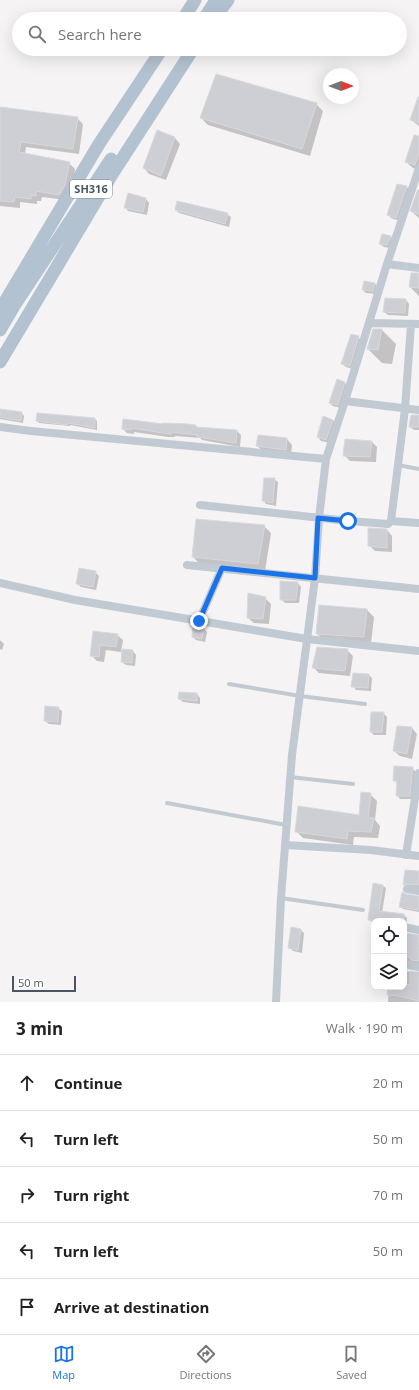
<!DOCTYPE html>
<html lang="en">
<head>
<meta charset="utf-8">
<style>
	:root { --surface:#fff; --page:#f2f2f2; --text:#202124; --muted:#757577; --line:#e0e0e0; --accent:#1a73e8 }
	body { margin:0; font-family:"Open Sans",sans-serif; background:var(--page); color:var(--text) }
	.controls { position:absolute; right:12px; bottom:12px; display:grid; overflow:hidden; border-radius:8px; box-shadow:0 4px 16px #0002 }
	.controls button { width:36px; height:36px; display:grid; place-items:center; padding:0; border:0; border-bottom:1px solid var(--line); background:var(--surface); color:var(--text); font:20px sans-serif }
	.compass { position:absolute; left:323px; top:68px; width:36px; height:36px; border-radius:50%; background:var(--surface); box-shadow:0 4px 16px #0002; rotate:90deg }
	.scale { position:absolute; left:12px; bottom:10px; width:64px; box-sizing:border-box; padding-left:4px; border:2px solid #4a5661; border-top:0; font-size:11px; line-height:14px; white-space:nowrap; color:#4a5661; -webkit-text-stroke:3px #fff; paint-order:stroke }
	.stop { position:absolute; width:12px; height:12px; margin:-9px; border:3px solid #1a73e8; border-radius:50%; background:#fff }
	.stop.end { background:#1a73e8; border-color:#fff; box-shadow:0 1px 4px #0008 }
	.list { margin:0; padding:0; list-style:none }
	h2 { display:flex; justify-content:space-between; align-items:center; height:52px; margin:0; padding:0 16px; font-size:17px }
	h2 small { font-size:13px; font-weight:400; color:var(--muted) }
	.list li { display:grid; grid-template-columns:26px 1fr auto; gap:12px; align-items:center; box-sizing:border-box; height:56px; padding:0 16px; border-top:1px solid var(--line) }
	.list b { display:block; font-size:15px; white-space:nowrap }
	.list em { font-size:13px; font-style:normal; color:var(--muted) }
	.icon { flex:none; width:22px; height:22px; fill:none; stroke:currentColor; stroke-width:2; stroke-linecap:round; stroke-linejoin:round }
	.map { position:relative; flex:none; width:419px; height:1002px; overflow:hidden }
	.search { position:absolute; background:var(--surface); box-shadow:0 4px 16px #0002; left:12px; right:12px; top:12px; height:44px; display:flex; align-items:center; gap:10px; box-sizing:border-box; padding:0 14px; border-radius:22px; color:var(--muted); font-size:15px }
	.sheet { height:332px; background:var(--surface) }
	nav { display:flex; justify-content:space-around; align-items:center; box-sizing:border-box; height:56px; border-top:1px solid var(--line); background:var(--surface); font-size:11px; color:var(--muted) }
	nav a { display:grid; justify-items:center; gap:2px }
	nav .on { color:var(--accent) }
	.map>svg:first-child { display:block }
	.shadow { fill:#0003 }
	.building { fill:#cdcfd5; stroke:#d7d9de }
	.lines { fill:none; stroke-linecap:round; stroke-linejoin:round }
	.service { stroke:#c1cad2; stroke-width:4 }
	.minor { stroke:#c1cad2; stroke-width:8 }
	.primary { stroke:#b3c2d1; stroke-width:13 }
	.route { stroke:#1a73e8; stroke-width:5 }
	.labels { text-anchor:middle; stroke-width:4; stroke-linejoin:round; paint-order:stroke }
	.shield { fill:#fff; stroke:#808990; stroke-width:1 }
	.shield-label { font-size:11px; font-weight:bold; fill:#4a5661 }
</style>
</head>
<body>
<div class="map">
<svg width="419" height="1002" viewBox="0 0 419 1002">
	<rect width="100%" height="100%" fill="#f5f3f3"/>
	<!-- shadow -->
	<path class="shadow" d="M 316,104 L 323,111 L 310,156 L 208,125 L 201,118 Z
		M 419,104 L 419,126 L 411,120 Z
		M 0,108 L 77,118 L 83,124 L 79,154 L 26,147 L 25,154 L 69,163 L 75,169 L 71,191 L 66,200 L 42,197 L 41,201 L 37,201 L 37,204 L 20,202 L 20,208 L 0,206 Z
		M 158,132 L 175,138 L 180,144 L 166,180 L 149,174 L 144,168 Z
		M 419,137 L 419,170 L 413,168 L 406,162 Z
		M 407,187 L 410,191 L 400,221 L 391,218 L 388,215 Z
		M 419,190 L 419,218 L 411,211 Z
		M 146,199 L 149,203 L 147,215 L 128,211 L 125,207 Z
		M 176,210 L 227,214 L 231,217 L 229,227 L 179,213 Z
		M 390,236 L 394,240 L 391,248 L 384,247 L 380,244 Z
		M 419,274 L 419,296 L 410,287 Z
		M 364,283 L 375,284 L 378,287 L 376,294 L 366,293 L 363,290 Z
		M 406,300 L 409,304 L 408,316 L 388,315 L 384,312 Z
		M 382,330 L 396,344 L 392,364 L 382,363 L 368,349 Z
		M 358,337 L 362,341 L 353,369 L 346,367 L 342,364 Z
		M 345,383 L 348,386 L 341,408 L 333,406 L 330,403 Z
		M 0,410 L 22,413 L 24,416 L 23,423 L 0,419 Z
		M 419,416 L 419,430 L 414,430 L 410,427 Z
		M 95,419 L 97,421 L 97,430 L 70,425 L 70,426 L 39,423 L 37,421 Z
		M 333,420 L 336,424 L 330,443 L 321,441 L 318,437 Z
		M 164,425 L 196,426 L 198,428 L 237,431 L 241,435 L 240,447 L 202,440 L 200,438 L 175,436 L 175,437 L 168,437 L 134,432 L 134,434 L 127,433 L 123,429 Z
		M 287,439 L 292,445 L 291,455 L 263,451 L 257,446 Z
		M 372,442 L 377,447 L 376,462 L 350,461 L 344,455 Z
		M 274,479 L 278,482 L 276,506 L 266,504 L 263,500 Z
		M 264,526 L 271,533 L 265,571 L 200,564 L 193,557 Z
		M 387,530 L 392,536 L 392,552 L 375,551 L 369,545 Z
		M 95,572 L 99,576 L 96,590 L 81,587 L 77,584 Z
		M 281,582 L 298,583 L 301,587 L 299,603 L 285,603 L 281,599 Z
		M 265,598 L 271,604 L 269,624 L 254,623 L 248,618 Z
		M 367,610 L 374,617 L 371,644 L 325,641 L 317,634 Z
		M 203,628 L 207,632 L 205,642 L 196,640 L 193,637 Z
		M 94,632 L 117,635 L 123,640 L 121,652 L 106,650 L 104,662 L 97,661 L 91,655 Z
		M 0,640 L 4,644 L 2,650 L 0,649 Z
		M 347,650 L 353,656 L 350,676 L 319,673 L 314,668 Z
		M 133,651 L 136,655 L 135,666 L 126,665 L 122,662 Z
		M 369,675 L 372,678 L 371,691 L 356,690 L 353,686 Z
		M 197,694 L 200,698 L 200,704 L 183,702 L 179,699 Z
		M 58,708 L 62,711 L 61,725 L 49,724 L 45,721 Z
		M 383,713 L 387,717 L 386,735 L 374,735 L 371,732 Z
		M 398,727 L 412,728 L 417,734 L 412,759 L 400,756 L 394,751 Z
		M 412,768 L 416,772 L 413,799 L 400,799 L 397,795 L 398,784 L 394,780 Z
		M 370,794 L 377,801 L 375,820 L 380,826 L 378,838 L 354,837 L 353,845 L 303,838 L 296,831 L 360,816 Z
		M 419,872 L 419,887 L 407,887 L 404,885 Z
		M 383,886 L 386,888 L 382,913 L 404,915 L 407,918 L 406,925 L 404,926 L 404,921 L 374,921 L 374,923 L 369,920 Z
		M 419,897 L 419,912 L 403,909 L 400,906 Z
		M 301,930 L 304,933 L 302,953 L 293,951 L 290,948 Z
		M 404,933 L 419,937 L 419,963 L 404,963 Z
		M 404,971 L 419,973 L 419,1002 L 388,1002 L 389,987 L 404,987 Z"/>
	<!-- building -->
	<path class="building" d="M 216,74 L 317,103 L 302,149 L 200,118 Z
		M 418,97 L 419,97 L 419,123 L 410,120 Z
		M 0,107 L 78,117 L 73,149 L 21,142 L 19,152 L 70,162 L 65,185 L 59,195 L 36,191 L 36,196 L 31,195 L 31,199 L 15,197 L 14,202 L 0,201 Z
		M 157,130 L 175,137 L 161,176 L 143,168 Z
		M 414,135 L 419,136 L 419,153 L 415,165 L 405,162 Z
		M 397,184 L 407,186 L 396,218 L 387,215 Z
		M 418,189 L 419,190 L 419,214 L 410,211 Z
		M 128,193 L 146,198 L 143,212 L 124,208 Z
		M 177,201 L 228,213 L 225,224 L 175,210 Z
		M 382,234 L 391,236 L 387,245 L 379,244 Z
		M 411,273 L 419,273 L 419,288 L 409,287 Z
		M 364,281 L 375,283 L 373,291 L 362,290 Z
		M 385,298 L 406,299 L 405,313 L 383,312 Z
		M 373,329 L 382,329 L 378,350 L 367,349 Z
		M 351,334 L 359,336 L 350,366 L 341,364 Z
		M 337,379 L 345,382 L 338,405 L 329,403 Z
		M 0,409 L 22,412 L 21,421 L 0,417 Z
		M 37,413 L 95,418 L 95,428 L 68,423 L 67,425 L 36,421 Z
		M 411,415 L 419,415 L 419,427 L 409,427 Z
		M 323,416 L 333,420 L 326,440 L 317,437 Z
		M 123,419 L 163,424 L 163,423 L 187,424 L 196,425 L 196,427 L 237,430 L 236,443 L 197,437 L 197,435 L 171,432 L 171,434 L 163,433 L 131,428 L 131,430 L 122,429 Z
		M 258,435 L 287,438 L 286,450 L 256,446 Z
		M 345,439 L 372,441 L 370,457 L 343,456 Z
		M 264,478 L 275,478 L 273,503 L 262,501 Z
		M 196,519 L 265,525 L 258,564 L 192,557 Z
		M 368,528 L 387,529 L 387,548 L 368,546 Z
		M 79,568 L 96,571 L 93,587 L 76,584 Z
		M 280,581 L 298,582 L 296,600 L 280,600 Z
		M 248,593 L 266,597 L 263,619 L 247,618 Z
		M 319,605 L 367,609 L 364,637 L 316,634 Z
		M 193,625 L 204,627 L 202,639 L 192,637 Z
		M 93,631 L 118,634 L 116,647 L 100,645 L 99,657 L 90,656 Z
		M 317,647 L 348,649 L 345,671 L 312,668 Z
		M 122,649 L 133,650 L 132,663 L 121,662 Z
		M 353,673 L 369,674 L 368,688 L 351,687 Z
		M 179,692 L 197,693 L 197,701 L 178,699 Z
		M 45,706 L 59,707 L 58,722 L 44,721 Z
		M 371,712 L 384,712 L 382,732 L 370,732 Z
		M 397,726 L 412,727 L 407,754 L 393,751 Z
		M 394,766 L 413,767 L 410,796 L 396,796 L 397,781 L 393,781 Z
		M 361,792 L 371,793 L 368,818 L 374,818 L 371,832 L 348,831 L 347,839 L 295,832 L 298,806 L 359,815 Z
		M 405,870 L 419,871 L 419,885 L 408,884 L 403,885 Z
		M 373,883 L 383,885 L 379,911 L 404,914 L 404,921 L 368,920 Z
		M 402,892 L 406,894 L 419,896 L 419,910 L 399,907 Z
		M 291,927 L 301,929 L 298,950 L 288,948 Z
		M 404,933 L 419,935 L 418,948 L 419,948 L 419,961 L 411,960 L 411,958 L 404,956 Z
		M 410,971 L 419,972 L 419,1001 L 399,996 L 387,995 L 388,987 L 404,987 L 404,984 L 410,985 Z"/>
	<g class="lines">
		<!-- service -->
		<path class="service" d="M 398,465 L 419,469
			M 229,684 L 300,696 L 365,704
			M 290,777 L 353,784
			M 167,803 L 286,825
			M 281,898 L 363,910"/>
		<!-- minor -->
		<path class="minor" d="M 387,264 L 419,268
			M 369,323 L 419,324
			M 345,401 L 419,410
			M 0,427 L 31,431 L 326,459
			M 200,505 L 349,521 L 388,524 L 391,521 L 405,409 L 411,324
			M 391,521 L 419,523
			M 187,565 L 419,589
			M 0,583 L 75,600 L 307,639 L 419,651
			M 199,621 L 222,568
			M 285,845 L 371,850 L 419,856
			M 406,855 L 419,773
			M 407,889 L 419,891
			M 404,927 L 419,930
			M 404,964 L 419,967
			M 276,1002 L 281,898 L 292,755 L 315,578 L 319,518 L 326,459 L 345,401 L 387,264 L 419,168"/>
		<!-- primary -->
		<path class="primary" d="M 183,19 L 195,0
			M 204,19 L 216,0
			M 214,19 L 228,0
			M 0,310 L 99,144 L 162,49
			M 0,330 L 14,306 L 111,159
			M 0,362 L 111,176 L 193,49"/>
	</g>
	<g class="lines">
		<!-- route -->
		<path class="route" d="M 199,621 L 222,568 L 315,578 L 318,518 L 348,521"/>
	</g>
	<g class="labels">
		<!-- shield labels -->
		<rect class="shield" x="70" y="180" width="42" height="18" rx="3"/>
		<g class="shield-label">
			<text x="91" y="193">SH316</text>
		</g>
	</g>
</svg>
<div class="controls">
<button><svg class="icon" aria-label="locate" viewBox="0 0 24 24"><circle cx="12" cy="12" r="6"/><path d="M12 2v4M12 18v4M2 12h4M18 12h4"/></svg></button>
<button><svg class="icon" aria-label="layers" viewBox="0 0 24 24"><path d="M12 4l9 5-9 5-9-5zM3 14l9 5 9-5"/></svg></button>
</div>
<svg class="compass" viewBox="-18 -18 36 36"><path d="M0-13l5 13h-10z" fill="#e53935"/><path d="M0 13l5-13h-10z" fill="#757577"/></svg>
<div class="scale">50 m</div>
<div class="stop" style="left:348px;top:521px"></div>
<div class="stop end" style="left:199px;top:621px"></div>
<div class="search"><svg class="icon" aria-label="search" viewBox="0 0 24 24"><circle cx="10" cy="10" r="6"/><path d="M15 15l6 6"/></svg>Search here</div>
</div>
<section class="sheet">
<h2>3 min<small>Walk · 190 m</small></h2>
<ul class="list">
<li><svg class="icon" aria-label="ahead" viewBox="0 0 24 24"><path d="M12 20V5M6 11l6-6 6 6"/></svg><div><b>Continue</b></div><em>20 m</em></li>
<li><svg class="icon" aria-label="left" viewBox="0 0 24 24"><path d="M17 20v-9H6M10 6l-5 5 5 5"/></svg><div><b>Turn left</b></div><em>50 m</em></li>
<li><svg class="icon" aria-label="right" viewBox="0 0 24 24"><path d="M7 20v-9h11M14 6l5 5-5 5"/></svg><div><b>Turn right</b></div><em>70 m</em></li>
<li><svg class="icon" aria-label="left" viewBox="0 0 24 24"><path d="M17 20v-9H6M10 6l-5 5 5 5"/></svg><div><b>Turn left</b></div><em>50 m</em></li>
<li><svg class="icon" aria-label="arrive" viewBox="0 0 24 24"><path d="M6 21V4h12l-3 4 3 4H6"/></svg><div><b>Arrive at destination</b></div></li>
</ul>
</section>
<nav>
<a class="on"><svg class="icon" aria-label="map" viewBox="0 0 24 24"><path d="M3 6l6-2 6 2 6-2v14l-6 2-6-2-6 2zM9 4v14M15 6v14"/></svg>Map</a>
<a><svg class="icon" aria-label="directions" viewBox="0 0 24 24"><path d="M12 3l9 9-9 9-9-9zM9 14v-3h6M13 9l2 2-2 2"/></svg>Directions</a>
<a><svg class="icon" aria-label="saved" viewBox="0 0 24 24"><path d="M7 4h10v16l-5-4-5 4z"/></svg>Saved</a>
</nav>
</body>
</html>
